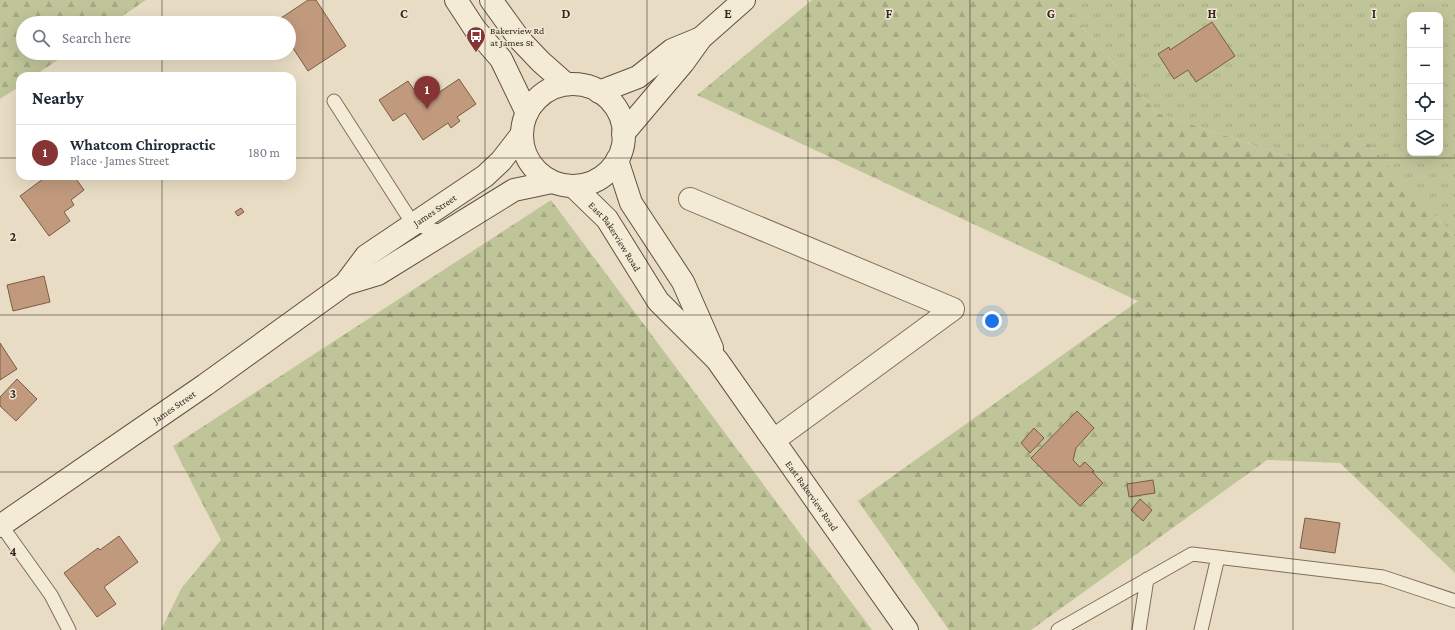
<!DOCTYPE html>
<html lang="en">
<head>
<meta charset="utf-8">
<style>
	:root { --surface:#fff; --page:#f6f6f7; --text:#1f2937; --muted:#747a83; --line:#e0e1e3; --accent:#873435 }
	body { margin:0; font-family:"Crimson Pro",serif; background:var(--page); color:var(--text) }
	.controls { position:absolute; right:12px; top:12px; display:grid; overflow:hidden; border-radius:8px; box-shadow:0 4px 16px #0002 }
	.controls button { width:36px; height:36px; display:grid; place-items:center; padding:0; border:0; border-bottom:1px solid var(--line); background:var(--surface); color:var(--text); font:20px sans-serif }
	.you { position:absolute; left:992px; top:321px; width:14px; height:14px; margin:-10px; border:3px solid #fff; border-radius:50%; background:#1a73e8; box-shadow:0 0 0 6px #1a73e833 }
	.badge { display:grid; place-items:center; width:26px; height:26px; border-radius:50%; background:var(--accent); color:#fff; font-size:13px; font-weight:700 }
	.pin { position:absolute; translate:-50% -33px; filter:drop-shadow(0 1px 2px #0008) }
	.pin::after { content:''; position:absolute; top:21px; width:14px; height:12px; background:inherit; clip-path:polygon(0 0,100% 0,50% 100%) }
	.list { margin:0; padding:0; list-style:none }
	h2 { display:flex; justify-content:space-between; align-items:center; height:52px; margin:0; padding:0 16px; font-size:17px }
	h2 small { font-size:13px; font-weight:400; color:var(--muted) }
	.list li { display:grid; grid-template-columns:26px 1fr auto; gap:12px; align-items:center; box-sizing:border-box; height:56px; padding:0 16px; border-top:1px solid var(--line) }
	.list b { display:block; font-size:15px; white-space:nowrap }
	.list p { margin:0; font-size:13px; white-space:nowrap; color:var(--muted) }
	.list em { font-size:13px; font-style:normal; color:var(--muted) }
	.icon { flex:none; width:22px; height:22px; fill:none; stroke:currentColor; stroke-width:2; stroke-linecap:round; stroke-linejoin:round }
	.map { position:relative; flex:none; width:1455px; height:630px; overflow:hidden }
	.search { position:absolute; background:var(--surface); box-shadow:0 4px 16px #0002; left:16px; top:16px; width:280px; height:44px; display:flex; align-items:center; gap:10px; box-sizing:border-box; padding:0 14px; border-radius:22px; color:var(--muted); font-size:15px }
	.panel { position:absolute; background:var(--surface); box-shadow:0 4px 16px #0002; left:16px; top:72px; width:280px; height:108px; border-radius:12px }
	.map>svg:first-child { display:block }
	.grass { fill:url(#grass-tufts); fill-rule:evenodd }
	.forest { fill:url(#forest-firs) }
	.building { fill:#c19a7e; stroke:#7c5b45 }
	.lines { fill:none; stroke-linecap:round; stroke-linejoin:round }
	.lane-casing { stroke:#806f5c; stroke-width:15 }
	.street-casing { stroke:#806f5c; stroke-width:24 }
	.secondary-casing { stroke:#625140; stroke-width:24 }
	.lane { stroke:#f4ebd6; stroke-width:13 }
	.street { stroke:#f4ebd6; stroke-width:22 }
	.secondary { stroke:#f4ebd6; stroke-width:22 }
	.grid { fill:none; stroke:#32281f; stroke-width:1; stroke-opacity:0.55 }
	.labels { text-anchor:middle; stroke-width:3; stroke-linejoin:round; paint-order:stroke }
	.poi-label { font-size:10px; fill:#32281f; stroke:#f0e7d2; text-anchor:start }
	.street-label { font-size:10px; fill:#32281f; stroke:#f0e7d2 }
	.grid-label { font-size:13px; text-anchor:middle; font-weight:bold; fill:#32281f; stroke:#f0e7d2; stroke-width:3; stroke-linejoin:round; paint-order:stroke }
</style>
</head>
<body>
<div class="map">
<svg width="1455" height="630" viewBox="0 0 1455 630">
	<defs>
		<pattern id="grass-tufts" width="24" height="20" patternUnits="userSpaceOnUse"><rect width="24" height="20" fill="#bfc499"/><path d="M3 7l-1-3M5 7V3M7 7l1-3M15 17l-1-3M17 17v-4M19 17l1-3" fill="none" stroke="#a5a883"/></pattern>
		<pattern id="forest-firs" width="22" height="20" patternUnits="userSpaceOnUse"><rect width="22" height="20" fill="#bfc499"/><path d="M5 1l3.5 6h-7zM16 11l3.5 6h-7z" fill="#a5a883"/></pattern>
	</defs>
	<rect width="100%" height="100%" fill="#e8ddc4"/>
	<!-- grass -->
	<path class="grass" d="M 1059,0 L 1455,0 L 1455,237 L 1361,137 L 1292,158 L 1157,113 ZM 1410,15 L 1440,15 L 1440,153 L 1410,153 Z"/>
	<!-- forest -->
	<path class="forest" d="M 0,0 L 146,0 L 112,23 L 23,23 L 23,53 L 68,53 L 34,76 L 20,76 L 20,86 L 0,99 Z
		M 812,0 L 1059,0 L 1157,113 L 1292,158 L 1361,136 L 1455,237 L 1455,573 L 1340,463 L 1267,460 L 1031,630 L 949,630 L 858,501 L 1138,301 L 697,95 Z
		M 551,200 L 872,630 L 161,630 L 181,589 L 221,540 L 173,446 Z"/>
	<!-- building -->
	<path class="building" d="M 308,0 L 316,0 L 346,46 L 308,71 L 289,42 L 289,23 L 276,23 L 275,22 Z
		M 1212,22 L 1235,56 L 1196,82 L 1188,70 L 1174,79 L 1158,54 L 1169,47 L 1170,50 Z
		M 459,79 L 476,104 L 457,117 L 460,121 L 451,128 L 448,123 L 423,140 L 405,113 L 393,121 L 379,100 L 408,81 L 423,103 Z
		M 47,176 L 74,176 L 84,190 L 71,200 L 74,205 L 64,212 L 70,221 L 49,236 L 20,196 Z
		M 241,208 L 244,212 L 238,216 L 235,212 Z
		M 44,276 L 50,302 L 13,311 L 7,285 Z
		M 0,343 L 17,369 L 0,380 Z
		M 17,379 L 37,399 L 16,421 L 0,406 L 0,397 Z
		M 1077,411 L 1094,428 L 1076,448 L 1073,460 L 1080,467 L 1085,462 L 1094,471 L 1092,472 L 1103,483 L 1080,506 L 1031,458 Z
		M 1034,428 L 1044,438 L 1030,453 L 1021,443 Z
		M 1153,480 L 1155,493 L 1129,497 L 1127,484 Z
		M 1140,499 L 1152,510 L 1143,521 L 1131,510 Z
		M 1305,518 L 1340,523 L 1335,553 L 1300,548 Z
		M 119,536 L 138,562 L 104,587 L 116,604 L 97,617 L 64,573 L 98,548 L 100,550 Z"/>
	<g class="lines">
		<defs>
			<path id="lane" d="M 334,101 L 413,224 L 444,233
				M 1,525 L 51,595 L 69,630
				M 1058,630 L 1192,554 L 1383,577 L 1455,601
				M 1139,630 L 1147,579
				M 1201,630 L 1218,557"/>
			<path id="street" d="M 690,199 L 953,309
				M 774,440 L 953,309"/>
			<g id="secondary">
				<path d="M 456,0 L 475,29 L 501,59 L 527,113"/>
				<path d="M 491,0 L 520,40 L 541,62 L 566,84"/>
				<circle cx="573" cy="135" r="51"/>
				<path d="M 599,92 L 638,77 L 672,50 L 701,38"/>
				<path d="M 623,134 L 683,63 L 701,38 L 744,0"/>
				<path d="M 617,160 L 631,203 L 683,282 L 712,348"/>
				<path id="s1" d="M 573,186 L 607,219 L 658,301 L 717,360 L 907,630"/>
				<path d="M 345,284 L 378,274 L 514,190 L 552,182"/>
				<path id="s2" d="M 0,526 L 205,385 L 345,284 L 366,256 L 485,176 L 501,161 L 522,134"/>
			</g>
		</defs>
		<!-- lane casing -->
		<use href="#lane" class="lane-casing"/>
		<!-- street casing -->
		<use href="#street" class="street-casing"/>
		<!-- secondary casing -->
		<use href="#secondary" class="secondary-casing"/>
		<!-- lane -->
		<use href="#lane" class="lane"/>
		<!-- street -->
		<use href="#street" class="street"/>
		<!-- secondary -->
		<use href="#secondary" class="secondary"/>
	</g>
	<!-- grid -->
	<path class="grid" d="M 162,0 L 162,23M 323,0 L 323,630M 485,0 L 485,630M 647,0 L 647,630M 808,0 L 808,630M 970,0 L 970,630M 1132,0 L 1132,630M 1293,0 L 1293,630M 162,53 L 162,76M 0,158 L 20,158M 292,158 L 1455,158M 162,176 L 162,630M 0,315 L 1455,315M 0,472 L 1455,472"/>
	<!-- icons -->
	<defs>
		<symbol id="bus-pin" viewBox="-11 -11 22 30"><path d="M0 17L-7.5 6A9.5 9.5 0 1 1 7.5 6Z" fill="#873435" stroke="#f0e7d2"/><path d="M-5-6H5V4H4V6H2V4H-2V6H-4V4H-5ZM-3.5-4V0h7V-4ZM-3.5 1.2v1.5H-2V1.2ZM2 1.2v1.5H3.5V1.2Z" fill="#fff"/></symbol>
	</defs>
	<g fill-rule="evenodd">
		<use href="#bus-pin" x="465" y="25" width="22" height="30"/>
	</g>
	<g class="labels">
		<!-- poi labels -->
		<g class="poi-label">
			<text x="490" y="34">Bakerview Rd<tspan x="490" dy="12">at James St</tspan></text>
		</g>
		<!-- street labels -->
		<g class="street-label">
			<text dy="4" stroke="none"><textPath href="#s2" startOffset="539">James Street</textPath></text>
			<text dy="4" stroke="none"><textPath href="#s1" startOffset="66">East Bakerview Road</textPath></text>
			<text dy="4" stroke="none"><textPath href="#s2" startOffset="211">James Street</textPath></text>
			<text dy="4" stroke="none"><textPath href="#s1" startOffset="393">East Bakerview Road</textPath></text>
		</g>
	</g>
	<g class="grid-label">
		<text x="404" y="18">C</text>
		<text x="566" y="18">D</text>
		<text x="728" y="18">E</text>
		<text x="889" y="18">F</text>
		<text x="1051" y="18">G</text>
		<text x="1212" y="18">H</text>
		<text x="1374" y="18">I</text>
		<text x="13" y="241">2</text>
		<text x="13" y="398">3</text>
		<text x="13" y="556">4</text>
	</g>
</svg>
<div class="controls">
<button>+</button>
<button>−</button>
<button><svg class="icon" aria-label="locate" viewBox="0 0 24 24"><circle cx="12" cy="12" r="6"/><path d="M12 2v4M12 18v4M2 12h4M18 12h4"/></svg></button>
<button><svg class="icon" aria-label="layers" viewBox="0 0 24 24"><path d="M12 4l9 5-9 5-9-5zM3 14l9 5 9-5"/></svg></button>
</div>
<div class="you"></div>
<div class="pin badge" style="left:427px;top:109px">1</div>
<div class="search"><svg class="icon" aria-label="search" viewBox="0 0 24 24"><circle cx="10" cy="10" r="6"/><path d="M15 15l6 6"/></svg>Search here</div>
<section class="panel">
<h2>Nearby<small></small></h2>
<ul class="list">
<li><span class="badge">1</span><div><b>Whatcom Chiropractic</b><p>Place · James Street</p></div><em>180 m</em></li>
</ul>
</section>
</div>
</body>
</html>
